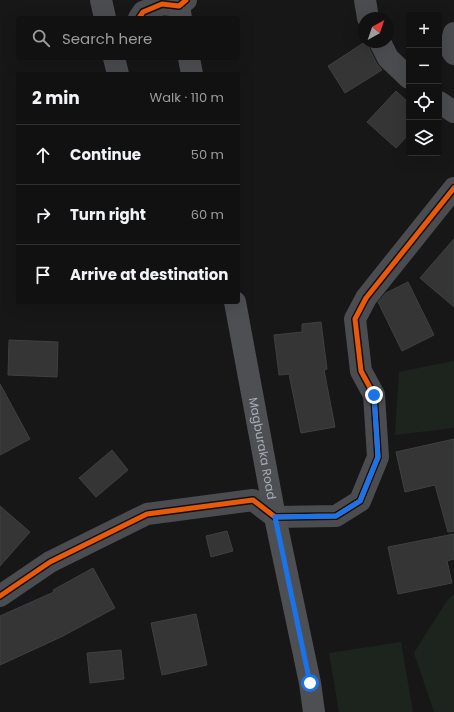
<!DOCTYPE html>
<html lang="en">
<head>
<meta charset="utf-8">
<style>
	:root { --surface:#111; --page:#1a1a1a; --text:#f1f3f6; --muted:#9c9d9f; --line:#303131 }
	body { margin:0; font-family:Poppins,sans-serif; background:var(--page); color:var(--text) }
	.controls { position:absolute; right:12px; top:12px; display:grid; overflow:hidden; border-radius:4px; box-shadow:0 4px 16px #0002 }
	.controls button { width:36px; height:36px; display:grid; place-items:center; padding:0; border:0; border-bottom:1px solid var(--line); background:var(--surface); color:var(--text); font:20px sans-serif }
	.compass { position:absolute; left:358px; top:12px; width:36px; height:36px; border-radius:50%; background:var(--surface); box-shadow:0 4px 16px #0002; rotate:40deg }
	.stop { position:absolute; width:12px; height:12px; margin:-9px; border:3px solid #1a73e8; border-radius:50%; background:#fff }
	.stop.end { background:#1a73e8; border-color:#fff; box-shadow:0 1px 4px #0008 }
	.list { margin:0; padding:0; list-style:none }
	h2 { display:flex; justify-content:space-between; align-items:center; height:52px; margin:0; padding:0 16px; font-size:17px }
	h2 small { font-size:13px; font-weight:400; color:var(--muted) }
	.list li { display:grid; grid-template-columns:26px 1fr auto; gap:12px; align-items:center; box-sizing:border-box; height:60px; padding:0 16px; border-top:1px solid var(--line) }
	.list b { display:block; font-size:15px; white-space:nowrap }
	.list em { font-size:13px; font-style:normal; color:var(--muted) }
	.icon { flex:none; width:22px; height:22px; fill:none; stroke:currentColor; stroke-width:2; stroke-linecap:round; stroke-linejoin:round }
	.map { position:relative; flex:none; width:454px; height:712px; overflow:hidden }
	.search { position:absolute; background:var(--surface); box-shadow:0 4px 16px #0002; left:16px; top:16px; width:224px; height:44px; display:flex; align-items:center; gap:10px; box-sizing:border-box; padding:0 14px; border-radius:4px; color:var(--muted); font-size:15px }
	.panel { position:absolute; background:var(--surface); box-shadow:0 4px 16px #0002; left:16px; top:72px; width:224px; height:232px; border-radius:4px }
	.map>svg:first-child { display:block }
	.green { fill:#1d241e }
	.building { fill:#353536; stroke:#3f4043 }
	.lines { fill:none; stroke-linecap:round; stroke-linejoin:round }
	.street { stroke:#4b4c50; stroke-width:22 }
	.primary { stroke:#4d4f52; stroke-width:22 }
	.cycleway-casing { stroke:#111113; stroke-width:8 }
	.cycleway { stroke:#e8590c; stroke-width:5 }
	.route { stroke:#1a73e8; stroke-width:5 }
	.labels { text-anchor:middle; stroke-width:3; stroke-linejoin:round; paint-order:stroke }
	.street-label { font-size:12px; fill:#a8adb8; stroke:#111113 }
</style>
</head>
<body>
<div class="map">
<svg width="454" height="712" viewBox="0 0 454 712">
	<rect width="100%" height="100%" fill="#171717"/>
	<!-- green -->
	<path class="green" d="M 453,361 L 454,362 L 454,428 L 395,435 L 399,372 Z
		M 454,594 L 454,712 L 434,712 L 414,653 L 446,602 Z
		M 401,642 L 413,712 L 339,712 L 329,653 Z"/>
	<!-- building -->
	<path class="building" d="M 365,42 L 368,42 L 369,48 L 377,64 L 382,70 L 345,93 L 328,66 Z
		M 396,91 L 409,103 L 409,134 L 396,148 L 367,122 Z
		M 454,239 L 454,307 L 420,278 Z
		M 408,282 L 434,335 L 402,351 L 378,302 L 386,293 Z
		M 321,322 L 327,369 L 324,370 L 335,427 L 301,433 L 289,374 L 279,375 L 274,335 L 302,332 L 302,324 Z
		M 9,340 L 58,342 L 57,377 L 8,375 Z
		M 0,384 L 30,439 L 0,455 Z
		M 454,439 L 454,531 L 448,532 L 435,485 L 405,492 L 396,452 Z
		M 112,450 L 128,470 L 96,497 L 79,478 Z
		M 0,506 L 30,532 L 0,566 Z
		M 227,531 L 233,551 L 211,557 L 206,536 Z
		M 454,534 L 454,559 L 447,561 L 452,583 L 398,594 L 388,547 Z
		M 93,568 L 115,608 L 61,637 L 0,665 L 0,616 L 54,592 L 53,590 Z
		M 196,614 L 207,665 L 162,675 L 151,623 Z
		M 121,650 L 124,679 L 90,683 L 87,653 Z"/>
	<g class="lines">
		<!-- street -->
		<path class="street" d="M 101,0 L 105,18
			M 365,0 L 368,18
			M 139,18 L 143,12 L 162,4 L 179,6 L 186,0
			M 454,33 L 450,48 L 454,54
			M 380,42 L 388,58 L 409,78
			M 114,58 L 118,74
			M 439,102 L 454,112
			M 0,596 L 50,562 L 147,514 L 253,500 L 275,517 L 336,516 L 360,501 L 378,457 L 374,395 L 361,371 L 355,319 L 366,298 L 454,188"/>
		<!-- primary -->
		<g class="primary">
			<path d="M 178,0 L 181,18"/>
			<path d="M 189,58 L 192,74"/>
			<path id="s1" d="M 235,302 L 275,517 L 310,683 L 314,712"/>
		</g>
		<defs>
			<path id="cycleway" d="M 139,18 L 143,12 L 162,4 L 179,6 L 186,0
				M 0,596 L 50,562 L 147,514 L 253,500 L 275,517 L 336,516 L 360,501 L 378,457 L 374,395 L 361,371 L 355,319 L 366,298 L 454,188"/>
		</defs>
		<!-- cycleway casing -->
		<use href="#cycleway" class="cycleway-casing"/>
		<!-- cycleway -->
		<use href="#cycleway" class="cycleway"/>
	</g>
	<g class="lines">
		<!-- route -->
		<path class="route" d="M 310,683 L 275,517 L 336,516 L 360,501 L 378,457 L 374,395"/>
	</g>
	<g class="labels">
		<!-- street labels -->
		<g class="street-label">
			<text dy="4" stroke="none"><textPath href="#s1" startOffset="149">Magburaka Road</textPath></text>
		</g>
	</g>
</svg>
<div class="controls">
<button>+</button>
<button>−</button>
<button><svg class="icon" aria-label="locate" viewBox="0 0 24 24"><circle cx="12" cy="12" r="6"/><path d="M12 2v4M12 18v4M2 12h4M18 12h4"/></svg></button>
<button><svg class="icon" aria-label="layers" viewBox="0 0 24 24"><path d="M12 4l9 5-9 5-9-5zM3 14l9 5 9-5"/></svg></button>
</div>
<svg class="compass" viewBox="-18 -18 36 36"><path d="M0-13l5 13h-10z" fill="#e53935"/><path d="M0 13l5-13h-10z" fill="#9c9d9f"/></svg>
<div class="stop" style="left:310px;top:683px"></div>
<div class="stop end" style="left:374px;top:395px"></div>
<div class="search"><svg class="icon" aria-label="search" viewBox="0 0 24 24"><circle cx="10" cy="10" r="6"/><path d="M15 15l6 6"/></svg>Search here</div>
<section class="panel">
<h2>2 min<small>Walk · 110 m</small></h2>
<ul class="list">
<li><svg class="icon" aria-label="ahead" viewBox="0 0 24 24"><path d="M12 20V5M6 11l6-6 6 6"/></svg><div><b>Continue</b></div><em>50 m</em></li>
<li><svg class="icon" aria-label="right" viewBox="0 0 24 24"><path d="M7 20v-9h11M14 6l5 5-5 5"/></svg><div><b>Turn right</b></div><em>60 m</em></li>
<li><svg class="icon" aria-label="arrive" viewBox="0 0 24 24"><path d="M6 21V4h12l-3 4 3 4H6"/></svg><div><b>Arrive at destination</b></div></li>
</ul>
</section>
</div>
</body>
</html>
